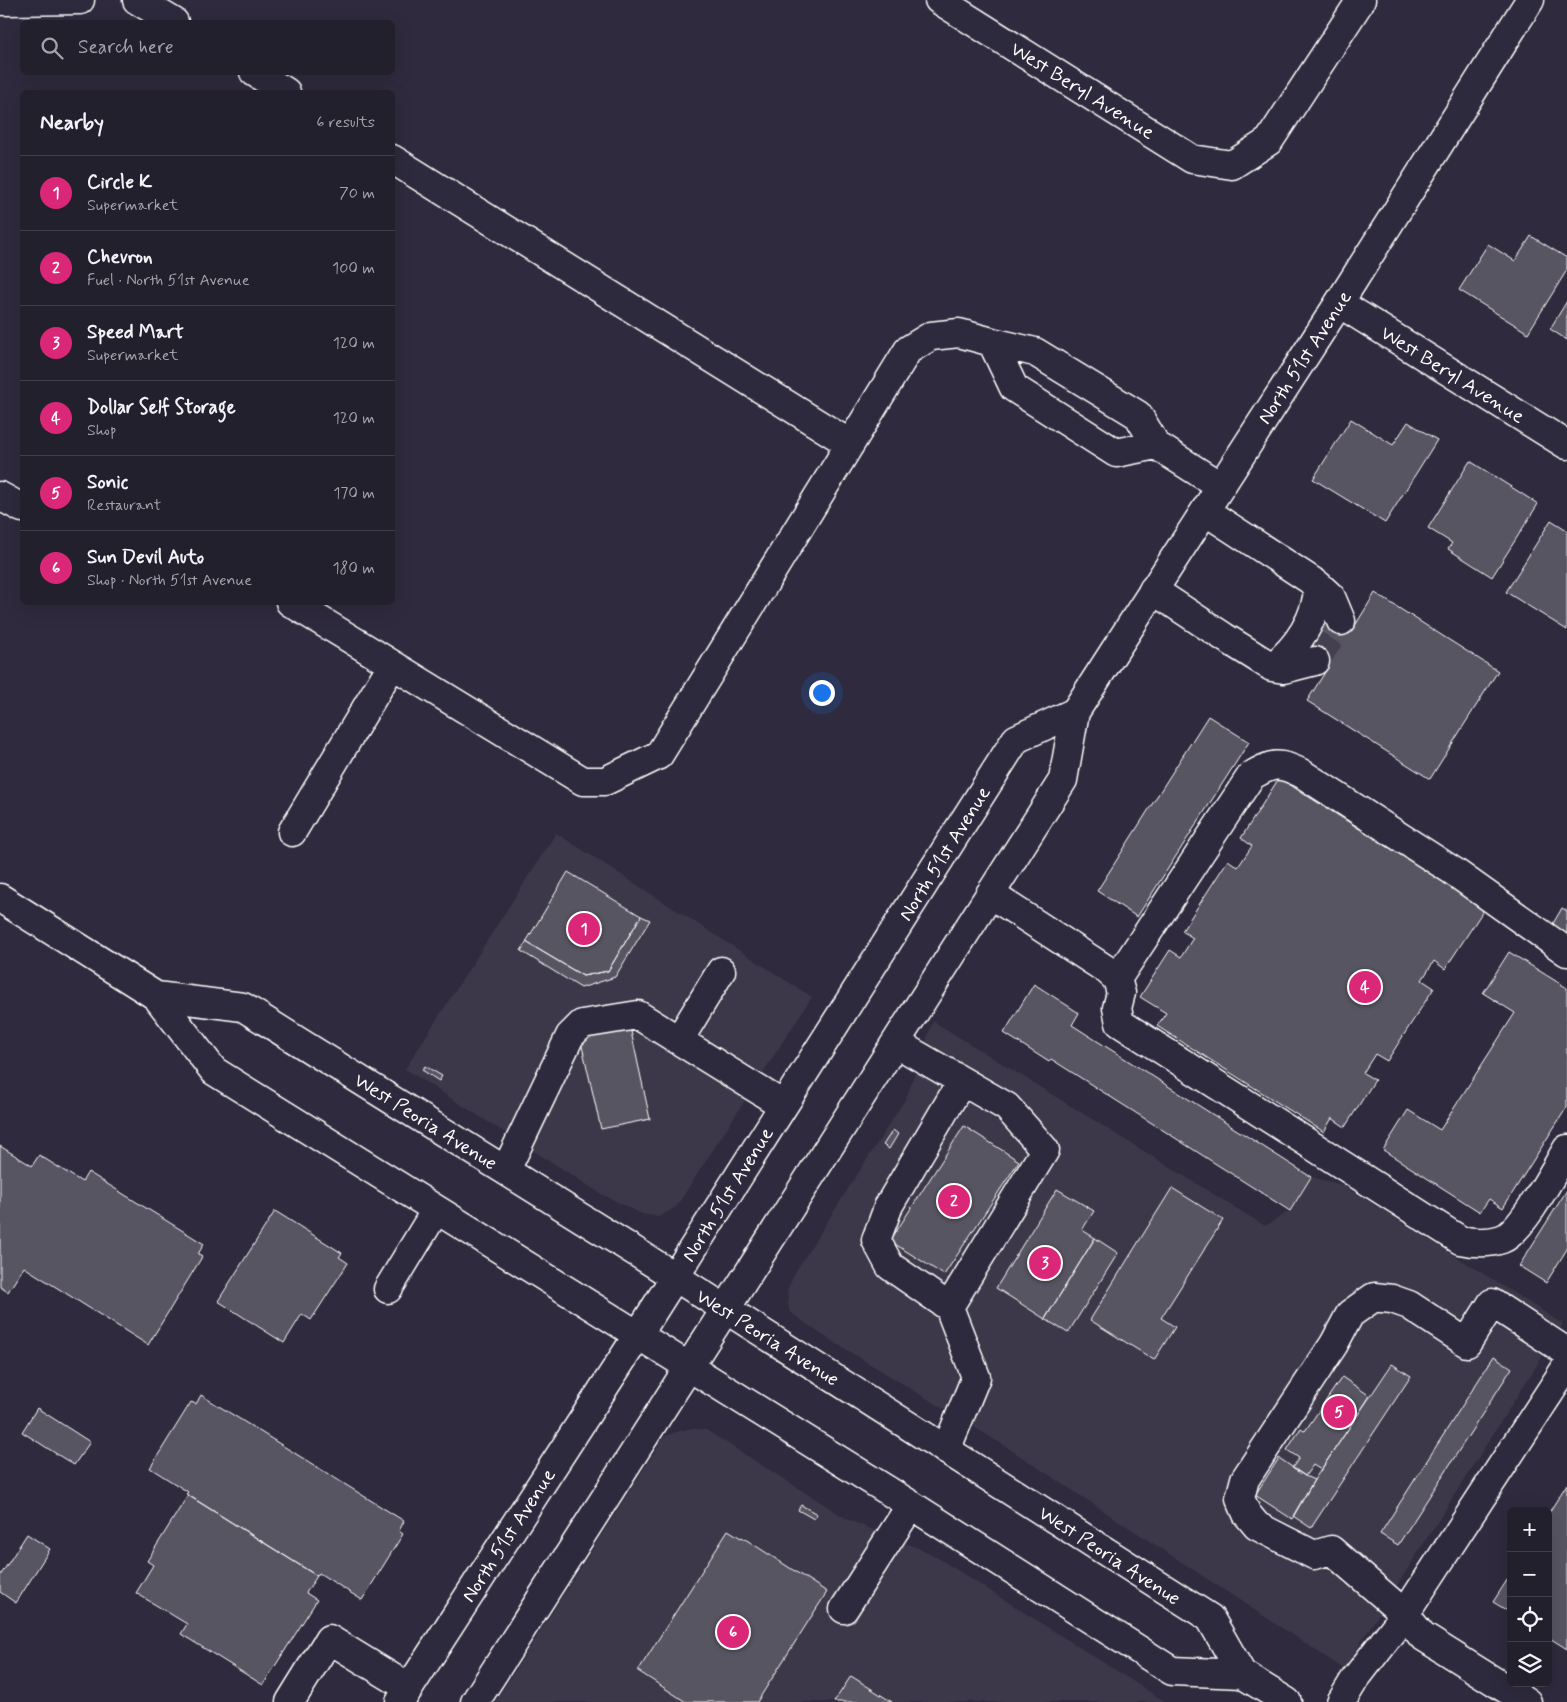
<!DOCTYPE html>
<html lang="en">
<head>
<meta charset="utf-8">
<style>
	:root { --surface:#23202e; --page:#2f2d3a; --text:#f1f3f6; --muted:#a3a3aa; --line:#403e4a; --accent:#db2777 }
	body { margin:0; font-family:Mynerve,sans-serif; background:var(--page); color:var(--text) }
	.controls { position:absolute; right:15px; bottom:15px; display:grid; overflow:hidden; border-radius:8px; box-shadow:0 5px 20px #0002 }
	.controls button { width:45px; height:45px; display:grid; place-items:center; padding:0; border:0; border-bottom:1px solid var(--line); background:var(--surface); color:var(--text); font:25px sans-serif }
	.you { position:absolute; left:821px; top:692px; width:18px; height:18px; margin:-12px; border:4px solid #fff; border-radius:50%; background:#1a73e8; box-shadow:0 0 0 8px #1a73e833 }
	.badge { display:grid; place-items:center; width:32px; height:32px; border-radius:50%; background:var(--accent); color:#fff; font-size:16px; font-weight:700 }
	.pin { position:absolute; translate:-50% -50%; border:2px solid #fff; box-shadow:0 1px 5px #0006 }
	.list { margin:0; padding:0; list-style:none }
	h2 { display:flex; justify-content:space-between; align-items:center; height:65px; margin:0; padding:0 20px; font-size:21px }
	h2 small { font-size:16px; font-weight:400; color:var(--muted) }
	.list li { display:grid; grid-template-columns:32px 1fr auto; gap:15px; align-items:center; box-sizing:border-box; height:75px; padding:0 20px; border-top:1px solid var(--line) }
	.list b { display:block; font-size:19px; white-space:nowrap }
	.list p { margin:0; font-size:16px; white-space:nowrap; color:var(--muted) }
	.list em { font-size:16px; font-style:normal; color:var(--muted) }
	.icon { flex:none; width:28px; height:28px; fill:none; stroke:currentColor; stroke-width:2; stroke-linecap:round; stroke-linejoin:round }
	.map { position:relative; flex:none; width:1567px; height:1702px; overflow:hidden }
	.search { position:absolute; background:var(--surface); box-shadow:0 5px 20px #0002; left:20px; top:20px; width:375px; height:55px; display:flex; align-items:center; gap:12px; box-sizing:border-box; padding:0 18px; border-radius:8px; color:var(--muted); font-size:19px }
	.panel { position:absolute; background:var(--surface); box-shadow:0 5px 20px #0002; left:20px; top:90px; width:375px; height:515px; border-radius:8px }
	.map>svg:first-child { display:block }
	.built { fill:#3c3749 }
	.building { fill:#595564; stroke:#fff }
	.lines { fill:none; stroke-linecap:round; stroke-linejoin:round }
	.minor-tunnel { stroke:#443f50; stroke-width:28; stroke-dasharray:28 14; stroke-linecap:butt }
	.minor-casing { stroke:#fff; stroke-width:31 }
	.major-casing { stroke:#fff; stroke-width:31 }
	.minor { stroke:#2f2a3d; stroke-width:28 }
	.major { stroke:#2f2a3d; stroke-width:28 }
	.labels { text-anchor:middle; stroke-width:5; stroke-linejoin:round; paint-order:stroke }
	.street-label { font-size:20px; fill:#fff; stroke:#2f2a3d }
</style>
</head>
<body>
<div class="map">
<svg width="1567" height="1702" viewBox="0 0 1567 1702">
	<rect width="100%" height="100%" fill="#2f2a3d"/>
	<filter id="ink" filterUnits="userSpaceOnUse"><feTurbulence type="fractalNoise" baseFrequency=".02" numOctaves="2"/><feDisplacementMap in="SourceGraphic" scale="10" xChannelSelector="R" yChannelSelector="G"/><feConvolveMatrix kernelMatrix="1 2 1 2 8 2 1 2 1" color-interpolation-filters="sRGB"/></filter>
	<g filter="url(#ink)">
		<!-- built -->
		<path class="built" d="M 556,833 L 812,997 L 676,1207 L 659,1217 L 642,1214 L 603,1195 L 405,1069 Z
			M 933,1021 L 1265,1226 L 1290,1211 L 1311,1177 L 1343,1185 L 1563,1324 L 1344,1669 L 1005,1446 L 819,1333 L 789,1311 L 787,1290 L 797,1269 L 906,1098 Z
			M 692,1428 L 706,1430 L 849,1520 L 930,1553 L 1166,1702 L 495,1702 L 664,1437 L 673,1433 Z"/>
		<!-- building -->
		<path class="building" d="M 1531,236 L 1567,258 L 1567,270 L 1528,333 L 1459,290 L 1488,244 L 1515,261 Z
			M 1567,301 L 1567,340 L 1550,329 Z
			M 1351,419 L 1393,445 L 1408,422 L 1437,440 L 1385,523 L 1313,479 Z
			M 1470,461 L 1538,504 L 1492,577 L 1448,549 L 1452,543 L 1428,528 Z
			M 1551,520 L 1567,530 L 1567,630 L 1506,592 Z
			M 1375,593 L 1498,671 L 1430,779 L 1307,701 L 1327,669 L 1301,653 L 1326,612 L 1353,629 Z
			M 1208,716 L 1249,742 L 1137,917 L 1097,891 Z
			M 1279,778 L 1485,908 L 1445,969 L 1434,961 L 1422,980 L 1434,988 L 1387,1061 L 1375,1054 L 1363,1073 L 1375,1080 L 1345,1127 L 1332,1118 L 1324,1132 L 1157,1026 L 1166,1013 L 1140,997 L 1170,950 L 1181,957 L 1193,938 L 1182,931 L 1228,860 L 1238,867 L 1252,846 L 1241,838 Z
			M 568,872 L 641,916 L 608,971 L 583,976 L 526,942 Z
			M 1562,908 L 1567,911 L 1567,937 L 1551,927 Z
			M 641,916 L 650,920 L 615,977 L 581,988 L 521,951 L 526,942 L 583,976 L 608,971 Z
			M 1509,952 L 1567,988 L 1567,1107 L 1503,1208 L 1489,1199 L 1480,1212 L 1383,1150 L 1408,1110 L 1440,1130 L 1515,1013 L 1483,993 Z
			M 1034,984 L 1079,1013 L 1072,1025 L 1311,1177 L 1290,1211 L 1051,1059 L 1049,1062 L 1004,1033 Z
			M 629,1022 L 650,1119 L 601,1129 L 579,1033 Z
			M 425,1066 L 442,1076 L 439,1081 L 422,1070 Z
			M 964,1126 L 1019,1161 L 944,1275 L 890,1241 Z
			M 893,1130 L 898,1134 L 889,1149 L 883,1145 Z
			M 0,1146 L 32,1166 L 39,1155 L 82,1182 L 88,1172 L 204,1244 L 198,1254 L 202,1257 L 148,1345 L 24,1267 L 8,1292 L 0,1287 Z
			M 1172,1188 L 1223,1220 L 1161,1318 L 1175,1327 L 1154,1360 L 1090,1320 Z
			M 1057,1189 L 1094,1211 L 1082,1230 L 1095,1238 L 1045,1319 L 996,1288 Z
			M 1567,1190 L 1567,1249 L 1546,1283 L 1519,1266 Z
			M 275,1211 L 342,1253 L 339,1257 L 348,1263 L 311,1320 L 302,1314 L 284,1343 L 218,1301 Z
			M 1095,1238 L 1118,1253 L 1068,1333 L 1045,1319 Z
			M 1494,1356 L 1512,1368 L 1398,1545 L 1380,1534 Z
			M 1392,1364 L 1411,1376 L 1311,1528 L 1293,1516 L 1314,1480 Z
			M 1342,1377 L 1370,1396 L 1321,1470 L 1313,1465 L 1305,1476 L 1292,1468 L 1299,1458 L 1287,1450 L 1301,1428 L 1305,1431 Z
			M 201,1395 L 404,1521 L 399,1531 L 403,1534 L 362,1600 L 319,1573 L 317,1576 L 186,1494 L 188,1492 L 150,1468 L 191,1402 L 196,1404 Z
			M 37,1408 L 90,1442 L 74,1465 L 22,1432 Z
			M 1279,1458 L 1305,1476 L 1314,1480 L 1292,1519 L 1255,1495 Z
			M 1567,1484 L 1567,1649 L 1548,1637 L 1548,1514 Z
			M 188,1495 L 317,1576 L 306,1593 L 317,1600 L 263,1685 L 181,1634 L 187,1624 L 136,1593 L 153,1565 L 147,1561 Z
			M 801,1505 L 817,1514 L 814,1519 L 798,1510 Z
			M 728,1530 L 741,1538 L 742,1537 L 827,1592 L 757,1702 L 686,1702 L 638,1671 Z
			M 27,1534 L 50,1549 L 16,1603 L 0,1592 L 0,1576 Z
			M 1511,1574 L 1511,1613 L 1493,1602 Z
			M 851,1676 L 892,1702 L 834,1702 Z"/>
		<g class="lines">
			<!-- minor-tunnel -->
			<path class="minor-tunnel" d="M 1315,661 L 1341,621"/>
			<defs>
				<path id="minor" d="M 0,0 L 3,1 L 80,0
					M 137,0 L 174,22
					M 939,0 L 1192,159 L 1232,165 L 1269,141 L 1361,0
					M 254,72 L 286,92
					M 392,159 L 850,444
					M 1339,303 L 1567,445
					M 1156,445 L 1116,453 L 1014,388 L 992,342 L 1035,352 L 1138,415 L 1156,445 L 1220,486
					M 0,496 L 22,508
					M 1205,511 L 1318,585 L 1331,597 L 1341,621
					M 1153,590 L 1224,637 L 1272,667 L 1284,669 L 1315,661
					M 290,602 L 583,781 L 605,781 L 659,755 L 908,350 L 931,336 L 959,333 L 992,342
					M 1272,667 C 1297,648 1318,617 1318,585
					M 292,832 L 392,665
					M 990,894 L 1107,970 L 1117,979 L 1121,993 L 1117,1008 L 1120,1023 L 1460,1240 C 1475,1243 1488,1244 1502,1239 C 1522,1232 1555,1169 1567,1149
					M 1117,979 L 1251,776 C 1273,763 1278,762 1301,773 L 1453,871 L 1567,952
					M 679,1040 L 721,971
					M 896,1043 L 1007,1107 L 1045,1150 L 949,1307 L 976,1377 L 946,1450
					M 506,1170 L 570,1036 L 582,1024 L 638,1015 L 783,1105
					M 388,1289 L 436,1210
					M 949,1307 L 890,1266 L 876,1240 L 889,1205 L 962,1081
					M 844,1609 L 911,1505
					M 290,1702 L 329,1639 L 409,1688
					M 1341,1702 L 1355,1679 L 1405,1614 L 1331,1550 L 1314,1555 L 1257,1526 L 1247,1514 L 1240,1498 L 1245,1479 L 1334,1344 L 1350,1314 L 1374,1297 L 1392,1299 L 1409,1305 L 1467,1343 L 1492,1303 L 1567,1352
					M 1527,1702 L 1422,1636 L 1405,1614 L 1567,1366"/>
				<path id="major" d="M 0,898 L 156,996 L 214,1071 L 911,1505 L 1172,1671 L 1242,1674
					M 156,996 L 243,1007 L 636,1252 L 1210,1618 L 1242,1674 L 1287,1702
					M 400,1702 L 638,1335 L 1016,739 L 1075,712
					M 475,1702 L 1063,780 L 1075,712 L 1339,303 L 1530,0"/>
			</defs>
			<!-- minor casing -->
			<use href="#minor" class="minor-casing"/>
			<!-- major casing -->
			<use href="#major" class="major-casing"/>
			<!-- minor -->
			<use href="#minor" class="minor"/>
			<!-- major -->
			<use href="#major" class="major"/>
		</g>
	</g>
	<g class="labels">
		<!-- street labels -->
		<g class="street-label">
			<text transform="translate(1083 90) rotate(32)" y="7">West Beryl Avenue</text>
			<text transform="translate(1304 357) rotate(-57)" y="7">North 51st Avenue</text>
			<text transform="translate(1453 374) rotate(32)" y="7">West Beryl Avenue</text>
			<text transform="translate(944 853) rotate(-58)" y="7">North 51st Avenue</text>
			<text transform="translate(426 1121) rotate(32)" y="7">West Peoria Avenue</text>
			<text transform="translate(727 1194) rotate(-58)" y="7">North 51st Avenue</text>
			<text transform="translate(768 1337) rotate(32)" y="7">West Peoria Avenue</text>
			<text transform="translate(508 1535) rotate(-57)" y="7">North 51st Avenue</text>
			<text transform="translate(1110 1555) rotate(33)" y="7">West Peoria Avenue</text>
		</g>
	</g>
</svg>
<div class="controls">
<button>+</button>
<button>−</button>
<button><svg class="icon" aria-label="locate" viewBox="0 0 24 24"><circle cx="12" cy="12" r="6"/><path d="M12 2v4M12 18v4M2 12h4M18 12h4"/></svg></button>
<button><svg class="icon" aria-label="layers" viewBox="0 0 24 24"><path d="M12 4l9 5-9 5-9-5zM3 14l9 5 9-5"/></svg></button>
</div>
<div class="you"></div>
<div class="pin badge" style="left:584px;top:929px">1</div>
<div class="pin badge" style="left:954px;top:1201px">2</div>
<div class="pin badge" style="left:1045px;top:1263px">3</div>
<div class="pin badge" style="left:1365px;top:987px">4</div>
<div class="pin badge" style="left:1339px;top:1412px">5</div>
<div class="pin badge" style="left:733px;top:1632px">6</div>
<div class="search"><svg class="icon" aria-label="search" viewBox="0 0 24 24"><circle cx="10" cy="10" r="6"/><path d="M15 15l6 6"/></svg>Search here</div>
<section class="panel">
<h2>Nearby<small>6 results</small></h2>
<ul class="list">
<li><span class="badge">1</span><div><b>Circle K</b><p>Supermarket</p></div><em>70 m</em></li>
<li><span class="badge">2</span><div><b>Chevron</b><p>Fuel · North 51st Avenue</p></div><em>100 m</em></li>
<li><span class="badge">3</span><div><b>Speed Mart</b><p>Supermarket</p></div><em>120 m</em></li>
<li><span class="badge">4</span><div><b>Dollar Self Storage</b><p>Shop</p></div><em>120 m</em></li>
<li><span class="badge">5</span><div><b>Sonic</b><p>Restaurant</p></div><em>170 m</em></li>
<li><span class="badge">6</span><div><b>Sun Devil Auto</b><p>Shop · North 51st Avenue</p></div><em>180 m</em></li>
</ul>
</section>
</div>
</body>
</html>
